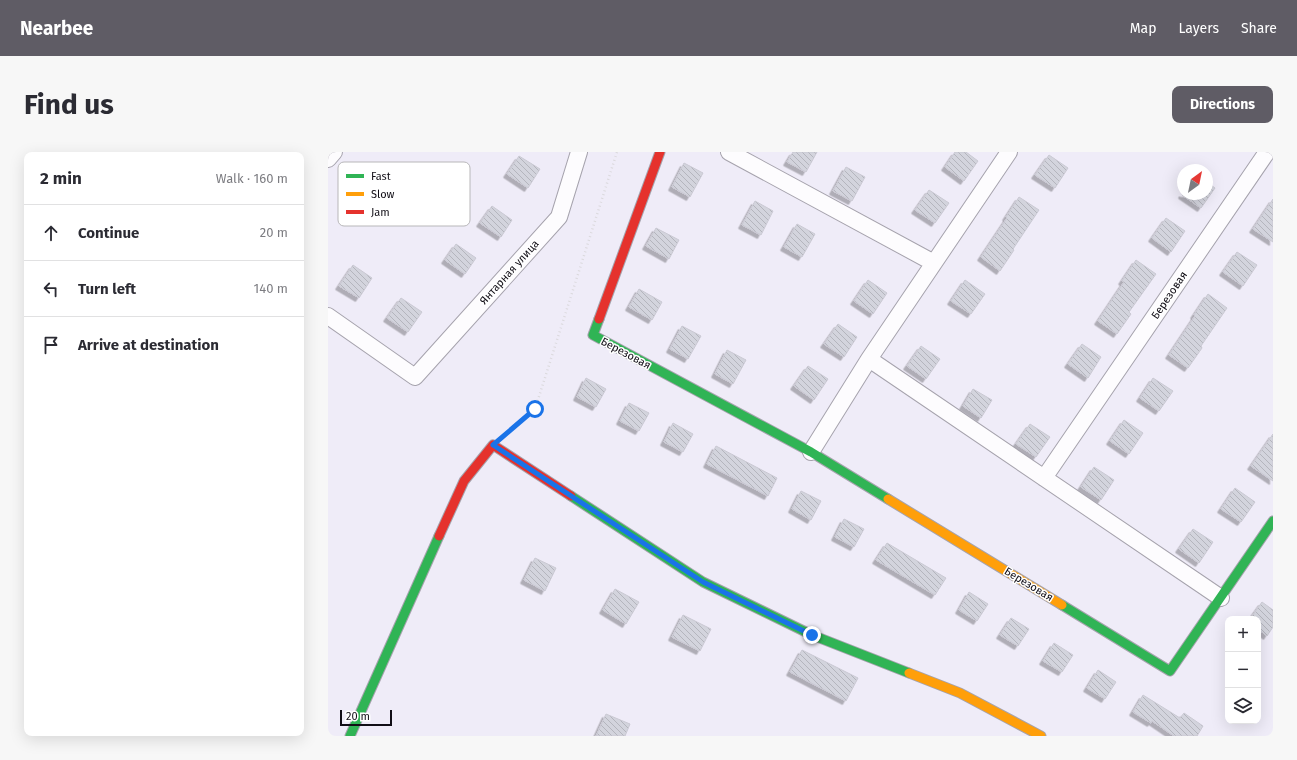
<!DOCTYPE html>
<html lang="en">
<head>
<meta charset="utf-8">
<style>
	:root { --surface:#fff; --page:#f7f7f7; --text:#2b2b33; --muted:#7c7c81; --line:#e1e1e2; --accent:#5f5c65 }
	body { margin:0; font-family:"Fira Sans",sans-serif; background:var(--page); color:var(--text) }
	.controls { position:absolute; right:12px; bottom:12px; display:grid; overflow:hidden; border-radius:8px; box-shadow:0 4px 16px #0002 }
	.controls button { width:36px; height:36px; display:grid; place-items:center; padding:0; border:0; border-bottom:1px solid var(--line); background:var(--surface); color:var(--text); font:20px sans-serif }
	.compass { position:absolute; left:849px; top:12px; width:36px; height:36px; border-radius:50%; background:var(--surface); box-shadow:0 4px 16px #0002; rotate:33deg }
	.scale { position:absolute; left:12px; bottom:10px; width:52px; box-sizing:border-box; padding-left:4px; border:2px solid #110e16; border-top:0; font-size:11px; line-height:14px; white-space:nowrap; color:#110e16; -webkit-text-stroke:3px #fff; paint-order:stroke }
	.stop { position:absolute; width:12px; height:12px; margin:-9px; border:3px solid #1a73e8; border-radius:50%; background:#fff }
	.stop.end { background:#1a73e8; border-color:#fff; box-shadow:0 1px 4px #0008 }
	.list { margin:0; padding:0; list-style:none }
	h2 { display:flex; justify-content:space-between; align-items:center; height:52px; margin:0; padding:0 16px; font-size:17px }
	h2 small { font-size:13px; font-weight:400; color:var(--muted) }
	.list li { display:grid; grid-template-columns:26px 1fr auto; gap:12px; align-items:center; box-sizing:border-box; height:56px; padding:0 16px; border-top:1px solid var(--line) }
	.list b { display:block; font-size:15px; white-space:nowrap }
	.list em { font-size:13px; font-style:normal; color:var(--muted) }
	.icon { flex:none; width:22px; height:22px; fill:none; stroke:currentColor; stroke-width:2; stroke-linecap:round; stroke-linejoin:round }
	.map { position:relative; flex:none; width:945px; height:584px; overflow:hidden; border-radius:8px }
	header { display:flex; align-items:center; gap:24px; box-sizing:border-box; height:56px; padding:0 20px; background:var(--accent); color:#fff }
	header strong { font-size:19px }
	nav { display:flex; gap:22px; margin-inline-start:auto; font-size:14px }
	.intro { display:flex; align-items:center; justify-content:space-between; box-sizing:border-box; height:96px; padding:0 24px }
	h1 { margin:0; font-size:28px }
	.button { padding:10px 18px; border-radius:8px; background:var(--accent); color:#fff; font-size:14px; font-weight:700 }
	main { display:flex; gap:24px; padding:0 24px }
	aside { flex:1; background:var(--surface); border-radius:8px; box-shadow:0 4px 16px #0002 }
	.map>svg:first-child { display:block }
	.building { fill:url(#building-back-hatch); stroke:#cac9d3; filter:url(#shadow) }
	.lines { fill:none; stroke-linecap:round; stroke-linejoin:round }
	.street-casing { stroke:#a6a3ad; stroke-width:18 }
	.fast-casing { stroke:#a6a3ad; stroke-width:11 }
	.slow-casing { stroke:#a6a3ad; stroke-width:11 }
	.jam-casing { stroke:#a6a3ad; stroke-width:11 }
	.path { stroke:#dbd9dd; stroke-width:2.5; stroke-dasharray:1 3; stroke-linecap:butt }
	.street { stroke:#fdfcfe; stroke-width:16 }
	.fast { stroke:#30b455; stroke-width:9 }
	.slow { stroke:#ff9f0a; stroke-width:9 }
	.jam { stroke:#e5322d; stroke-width:9 }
	.route { stroke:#1a73e8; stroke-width:5 }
	.labels { text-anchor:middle; stroke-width:3; stroke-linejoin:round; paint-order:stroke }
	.street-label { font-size:11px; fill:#110e16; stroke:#fff }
	.key { fill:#fff; stroke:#b8b7b9; stroke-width:1 }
	.key-label { font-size:11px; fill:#110e16 }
</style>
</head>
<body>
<header>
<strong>Nearbee</strong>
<nav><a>Map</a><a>Layers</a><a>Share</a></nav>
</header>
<div class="intro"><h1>Find us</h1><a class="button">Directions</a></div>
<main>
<aside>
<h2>2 min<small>Walk · 160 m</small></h2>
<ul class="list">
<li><svg class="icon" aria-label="ahead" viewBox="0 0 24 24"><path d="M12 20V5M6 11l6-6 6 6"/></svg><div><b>Continue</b></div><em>20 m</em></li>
<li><svg class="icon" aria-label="left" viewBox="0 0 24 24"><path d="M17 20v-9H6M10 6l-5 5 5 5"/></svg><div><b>Turn left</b></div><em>140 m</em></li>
<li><svg class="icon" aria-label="arrive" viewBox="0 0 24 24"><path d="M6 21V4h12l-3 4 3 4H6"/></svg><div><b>Arrive at destination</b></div></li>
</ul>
</aside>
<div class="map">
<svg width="945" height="584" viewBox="0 0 945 584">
	<defs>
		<pattern id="building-back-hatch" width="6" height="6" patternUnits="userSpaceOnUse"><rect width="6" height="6" fill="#d3d4dd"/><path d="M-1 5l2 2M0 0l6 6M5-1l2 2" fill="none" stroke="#b4b5bd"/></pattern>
		<filter id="shadow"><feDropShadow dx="-3.5" dy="3.5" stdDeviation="0" flood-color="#0004"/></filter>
	</defs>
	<rect width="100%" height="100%" fill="#efecf8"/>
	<!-- building -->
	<path class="building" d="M 465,0 L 489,0 L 478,20 L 459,10 Z
		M 627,0 L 638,0 L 650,9 L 636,29 L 617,15 Z
		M 721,3 L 740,16 L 727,36 L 707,23 Z
		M 191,4 L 212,17 L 200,36 L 179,22 Z
		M 356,11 L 375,21 L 362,45 L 344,35 Z
		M 518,15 L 537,25 L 524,49 L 505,39 Z
		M 879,30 L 887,36 L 873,56 L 854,43 L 855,41 L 855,42 L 879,42 Z
		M 601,38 L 621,51 L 607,71 L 587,58 Z
		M 691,45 L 711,58 L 685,97 L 686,98 L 672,119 L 653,105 L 679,66 L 678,65 Z
		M 945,47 L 945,90 L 925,77 Z
		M 427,49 L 445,59 L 433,83 L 414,73 Z
		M 164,54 L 184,68 L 173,85 L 152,71 Z
		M 838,66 L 857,79 L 843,100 L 824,86 Z
		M 469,72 L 487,82 L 474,105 L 456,95 Z
		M 328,76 L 351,88 L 341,107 L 318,94 Z
		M 128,92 L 148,106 L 137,122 L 117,108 Z
		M 909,100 L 929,113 L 915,134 L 895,120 Z
		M 808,108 L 828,122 L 801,160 L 803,162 L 789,182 L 770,169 L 796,130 L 794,129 Z
		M 25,113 L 44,126 L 31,146 L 11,134 Z
		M 540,128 L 559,141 L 545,162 L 526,149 Z
		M 637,128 L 657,142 L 643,162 L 623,149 Z
		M 311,137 L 334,150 L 324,168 L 301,155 Z
		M 880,142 L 899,156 L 873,194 L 874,196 L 860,216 L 841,203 L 867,164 L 866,163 Z
		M 73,146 L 94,160 L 80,180 L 59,166 Z
		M 510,172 L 529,185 L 516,205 L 496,192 Z
		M 354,174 L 373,184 L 360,207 L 342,197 Z
		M 754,192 L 773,205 L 760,226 L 740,212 Z
		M 593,194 L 612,207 L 598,227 L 579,214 Z
		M 399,198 L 418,208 L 405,232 L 387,222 Z
		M 480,214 L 500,227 L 486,248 L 466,234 Z
		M 258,226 L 278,237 L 268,255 L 249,245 Z
		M 825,226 L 845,239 L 831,259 L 812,246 Z
		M 645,237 L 664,248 L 653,266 L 635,254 Z
		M 301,251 L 321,261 L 311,279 L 292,269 Z
		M 796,268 L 815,281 L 801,302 L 782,289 Z
		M 345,271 L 365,282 L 355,300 L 336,290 Z
		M 702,272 L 722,285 L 708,305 L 688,292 Z
		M 945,282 L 945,329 L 923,314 Z
		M 388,294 L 449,326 L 440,344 L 379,312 Z
		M 766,315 L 786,328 L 773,348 L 753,335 Z
		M 907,336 L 927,350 L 913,370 L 893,357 Z
		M 473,339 L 493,349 L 483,368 L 464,357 Z
		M 516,367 L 536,377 L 526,395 L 507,385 Z
		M 865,377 L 885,390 L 871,411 L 851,397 Z
		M 559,391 L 618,426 L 607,443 L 548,408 Z
		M 207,406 L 228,416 L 217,439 L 196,428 Z
		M 287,437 L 311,450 L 298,472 L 275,458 Z
		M 641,440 L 660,452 L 649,469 L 631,458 Z
		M 934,450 L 945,458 L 945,475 L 939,484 L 930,477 L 930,467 L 922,467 Z
		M 355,463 L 383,477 L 372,499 L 344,485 Z
		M 683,466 L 701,477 L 690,494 L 672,483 Z
		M 726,491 L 745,503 L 734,520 L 715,509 Z
		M 474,498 L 530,526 L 518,549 L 462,520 Z
		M 770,518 L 788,530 L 777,547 L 759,536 Z
		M 815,543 L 852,566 L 856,561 L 875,574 L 869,584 L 846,584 L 824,569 L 823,571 L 805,560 Z
		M 278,562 L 302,572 L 297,584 L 268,584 Z"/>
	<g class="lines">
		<defs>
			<path id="street" d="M 401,0 L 606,111
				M 0,7 L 6,0
				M 0,164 L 87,225 L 231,65 L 251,0
				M 541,207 L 893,446
				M 483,300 L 541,207 L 681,0
				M 716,326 L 939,0"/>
			<path id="fast" d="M 271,167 L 265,183 L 483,300 L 560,347
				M 243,344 L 375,430 L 484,483 L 581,521
				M 734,453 L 842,519 L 945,369
				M 22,584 L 111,384"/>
			<path id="slow" d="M 560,347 L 734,453
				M 581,521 L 632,541 L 713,584"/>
			<path id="jam" d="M 271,167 L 332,0
				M 111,384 L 136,329 L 165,293 L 243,344"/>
		</defs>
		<!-- street casing -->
		<use href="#street" class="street-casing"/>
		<!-- fast casing -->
		<use href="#fast" class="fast-casing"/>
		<!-- slow casing -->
		<use href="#slow" class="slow-casing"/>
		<!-- jam casing -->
		<use href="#jam" class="jam-casing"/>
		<!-- path -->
		<path class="path" d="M 180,280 L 207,257 L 289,0"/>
		<!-- street -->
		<use href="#street" class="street"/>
		<!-- fast -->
		<use href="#fast" class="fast"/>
		<!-- slow -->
		<use href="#slow" class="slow"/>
		<!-- jam -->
		<use href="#jam" class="jam"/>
	</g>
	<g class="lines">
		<!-- route -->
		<path class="route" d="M 207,257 L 165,293 L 375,430 L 484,483"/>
	</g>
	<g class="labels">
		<!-- street labels -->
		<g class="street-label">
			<text transform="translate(181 120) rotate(-48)" y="4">Янтарная улица</text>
			<text transform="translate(841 143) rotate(-56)" y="4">Березовая</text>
			<text transform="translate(298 201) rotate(28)" y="4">Березовая</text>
			<text transform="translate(701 432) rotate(31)" y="4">Березовая</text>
		</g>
	</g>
	<!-- legend -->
	<rect x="10" y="10" width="132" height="64" rx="6" class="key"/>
	<rect x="18" y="22" width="18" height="4" fill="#30b455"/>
	<rect x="18" y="40" width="18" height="4" fill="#ff9f0a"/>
	<rect x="18" y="58" width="18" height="4" fill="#e5322d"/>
	<g class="key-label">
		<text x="43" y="28">Fast</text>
		<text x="43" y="46">Slow</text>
		<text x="43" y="64">Jam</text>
	</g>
</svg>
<div class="controls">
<button>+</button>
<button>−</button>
<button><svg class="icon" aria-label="layers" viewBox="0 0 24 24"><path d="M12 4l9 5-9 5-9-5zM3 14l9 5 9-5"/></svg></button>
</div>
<svg class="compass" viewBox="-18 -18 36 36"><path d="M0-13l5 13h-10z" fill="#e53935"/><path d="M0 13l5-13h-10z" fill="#7c7c81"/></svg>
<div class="scale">20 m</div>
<div class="stop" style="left:207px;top:257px"></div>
<div class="stop end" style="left:484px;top:483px"></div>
</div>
</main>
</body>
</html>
